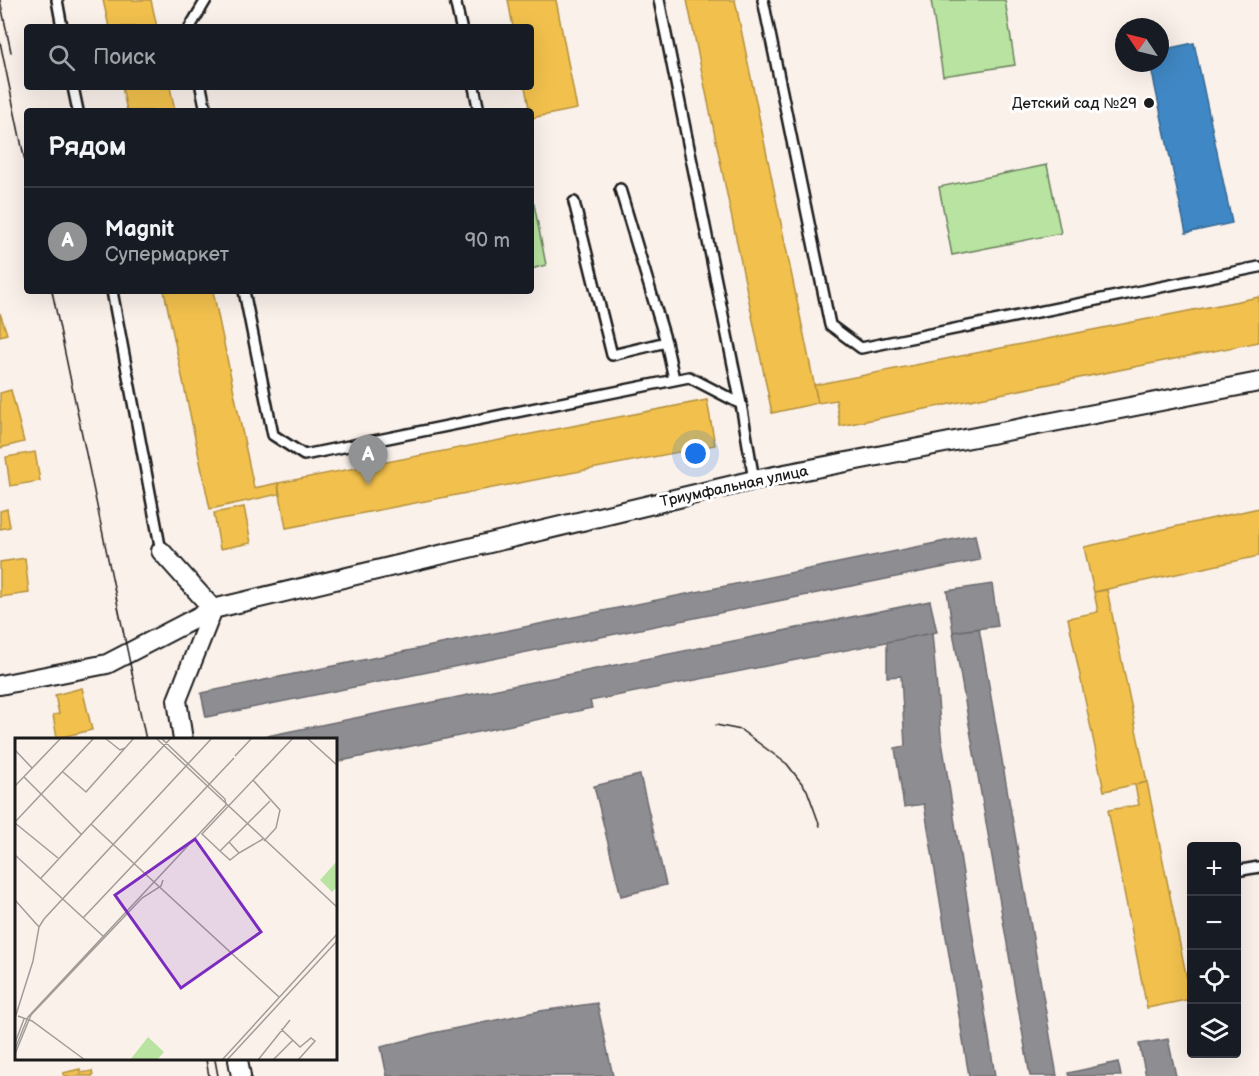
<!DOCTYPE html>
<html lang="ru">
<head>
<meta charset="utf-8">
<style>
	:root { --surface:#171b24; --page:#20242c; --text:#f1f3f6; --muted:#9ea1a6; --line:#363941; --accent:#919294 }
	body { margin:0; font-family:"Balsamiq Sans",sans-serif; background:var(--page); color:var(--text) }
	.controls { position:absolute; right:18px; bottom:18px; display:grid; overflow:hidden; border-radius:6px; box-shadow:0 6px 24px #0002 }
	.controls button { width:54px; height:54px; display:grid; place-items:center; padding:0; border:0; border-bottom:2px solid var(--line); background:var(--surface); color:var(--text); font:30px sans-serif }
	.compass { position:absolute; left:1115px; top:18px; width:54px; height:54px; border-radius:50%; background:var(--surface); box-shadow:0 6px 24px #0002; rotate:305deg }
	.you { position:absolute; left:696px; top:454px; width:21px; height:21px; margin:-15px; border:4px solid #fff; border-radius:50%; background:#1a73e8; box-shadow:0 0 0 9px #1a73e833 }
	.badge { display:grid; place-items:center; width:39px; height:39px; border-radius:50%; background:var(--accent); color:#fff; font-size:20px; font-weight:700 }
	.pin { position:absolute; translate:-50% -50px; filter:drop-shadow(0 2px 3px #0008) }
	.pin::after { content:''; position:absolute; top:32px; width:21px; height:18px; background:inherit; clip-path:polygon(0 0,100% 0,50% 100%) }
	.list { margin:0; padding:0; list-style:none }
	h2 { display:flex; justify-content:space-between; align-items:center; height:78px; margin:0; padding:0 24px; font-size:26px }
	h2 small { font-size:20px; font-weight:400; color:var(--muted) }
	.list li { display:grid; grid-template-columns:39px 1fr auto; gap:18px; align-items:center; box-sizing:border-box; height:108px; padding:0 24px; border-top:2px solid var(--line) }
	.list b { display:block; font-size:22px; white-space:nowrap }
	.list p { margin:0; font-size:20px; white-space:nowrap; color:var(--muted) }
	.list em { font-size:20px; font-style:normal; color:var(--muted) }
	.icon { flex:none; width:33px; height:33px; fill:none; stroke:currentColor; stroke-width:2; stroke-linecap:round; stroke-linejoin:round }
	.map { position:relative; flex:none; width:1259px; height:1076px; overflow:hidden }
	.search { position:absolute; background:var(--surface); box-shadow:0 6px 24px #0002; left:24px; top:24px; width:510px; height:66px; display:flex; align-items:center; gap:15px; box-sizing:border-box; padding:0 21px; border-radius:6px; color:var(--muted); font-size:22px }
	.panel { position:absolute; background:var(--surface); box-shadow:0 6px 24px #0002; left:24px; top:108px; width:510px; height:186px; border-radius:6px }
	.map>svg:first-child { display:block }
	.pitch { fill:#b8e3a0; stroke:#6a805e; stroke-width:1.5 }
	.homes { fill:#f2c14e; stroke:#b2903f; stroke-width:1.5 }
	.schools { fill:#3f88c5; stroke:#346892; stroke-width:1.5 }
	.industry { fill:#8d8d92; stroke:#6b6b6f; stroke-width:1.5 }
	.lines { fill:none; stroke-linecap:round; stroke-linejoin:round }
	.lane-casing { stroke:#1c1c1c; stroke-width:14 }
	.street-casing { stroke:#1c1c1c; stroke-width:22 }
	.lane { stroke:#fff; stroke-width:9 }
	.street { stroke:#fff; stroke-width:18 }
	.tram { stroke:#1c1c1c; stroke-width:1.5 }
	.poi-dot { fill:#1c1c1c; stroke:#fff; stroke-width:2 }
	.labels { text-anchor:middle; stroke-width:6; stroke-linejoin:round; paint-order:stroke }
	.poi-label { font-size:15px; fill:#1c1c1c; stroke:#fff; text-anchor:end }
	.street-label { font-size:15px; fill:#1c1c1c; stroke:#fff }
	.inset-road { fill:none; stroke:#a29c98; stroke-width:1.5 }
	.view { fill:#7b2cbf; fill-opacity:0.15; stroke:#7b2cbf; stroke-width:3 }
	.inset-edge { fill:none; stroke:#1c1c1c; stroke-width:3 }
</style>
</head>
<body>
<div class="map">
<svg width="1259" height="1076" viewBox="0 0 1259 1076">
	<rect width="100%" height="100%" fill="#fbf1eb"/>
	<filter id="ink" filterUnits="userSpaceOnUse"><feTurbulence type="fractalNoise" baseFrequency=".0167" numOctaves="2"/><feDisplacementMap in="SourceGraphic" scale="12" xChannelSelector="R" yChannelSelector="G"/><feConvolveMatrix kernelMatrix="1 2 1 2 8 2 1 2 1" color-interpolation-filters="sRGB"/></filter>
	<g filter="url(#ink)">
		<!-- pitch -->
		<path class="pitch" d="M 931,0 L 1005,0 L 1015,65 L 943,76 Z
			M 1047,165 L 1061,233 L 952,255 L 939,187 Z
			M 531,204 L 534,204 L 546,265 L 531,269 Z"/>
		<!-- homes -->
		<path class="homes" d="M 103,0 L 151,0 L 157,27 L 109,27 Z
			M 508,0 L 556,0 L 577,109 L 531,118 L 525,87 L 531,87 L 531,27 L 513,27 Z
			M 687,0 L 735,0 L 818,403 L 772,413 Z
			M 122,87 L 170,87 L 175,111 L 127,111 Z
			M 164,291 L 213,291 L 254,488 L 278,483 L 279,494 L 210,509 Z
			M 1259,297 L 1259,342 L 840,426 L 836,400 L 818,403 L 814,385 Z
			M 0,313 L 7,334 L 0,336 Z
			M 11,390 L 24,442 L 0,448 L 0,393 Z
			M 707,400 L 715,445 L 286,528 L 278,483 Z
			M 35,452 L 40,481 L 10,486 L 6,457 Z
			M 244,507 L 251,543 L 220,549 L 214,513 Z
			M 1259,508 L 1259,556 L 1094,592 L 1084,547 Z
			M 7,509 L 10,527 L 0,529 L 0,511 Z
			M 25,558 L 29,593 L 0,597 L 0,562 Z
			M 1107,590 L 1147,782 L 1104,791 L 1068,618 L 1098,612 L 1094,592 Z
			M 82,688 L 92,730 L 57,738 L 53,715 L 59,714 L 55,695 Z
			M 1147,782 L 1191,999 L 1147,1008 L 1108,810 L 1139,805 L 1135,785 Z
			M 80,1069 L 81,1073 L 92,1071 L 93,1076 L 64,1076 L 63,1073 Z"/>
		<!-- schools -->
		<path class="schools" d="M 1194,43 L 1232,223 L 1186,233 L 1150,63 L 1160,63 L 1160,50 Z"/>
		<!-- industry -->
		<path class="industry" d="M 975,535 L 980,560 L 206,717 L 201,693 Z
			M 992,584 L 998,626 L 953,632 L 947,591 Z
			M 930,601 L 937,632 L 590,701 L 592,708 L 336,762 L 336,740 L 247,740 Z
			M 979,628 L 1057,1076 L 1030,1076 L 953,632 Z
			M 932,633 L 941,735 L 995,1076 L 969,1076 L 924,804 L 904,807 L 895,748 L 905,746 L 901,676 L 887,677 L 887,642 Z
			M 640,775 L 666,885 L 621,896 L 594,786 Z
			M 597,1003 L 613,1076 L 387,1076 L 381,1047 L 433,1033 L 540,1011 Z
			M 1168,1039 L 1176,1076 L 1146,1076 L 1139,1044 Z
			M 1118,1062 L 1121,1076 L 1069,1076 L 1068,1073 Z"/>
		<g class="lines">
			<defs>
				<path id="lane" d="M 57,0 L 62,27
					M 455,0 L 461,27
					M 659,0 L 741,404 L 754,480
					M 763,0 L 830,325 L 861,348 L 1259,267
					M 190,27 L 206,0
					M 73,87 L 78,111
					M 201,87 L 206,111
					M 474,87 L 479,111
					M 620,189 L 666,342
					M 574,202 L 612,355 L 666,342 L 674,379
					M 112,291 L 161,551
					M 244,291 L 273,435 L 304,455 L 689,377 L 741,404
					M 1236,871 L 1259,867"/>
				<path id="street" d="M 161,551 L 213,609 L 177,700 L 183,740
					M 0,685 L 107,664 L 213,609 L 754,480 L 1259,382
					M 238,1060 L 241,1076"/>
			</defs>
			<!-- lane casing -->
			<use href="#lane" class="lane-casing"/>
			<!-- street casing -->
			<use href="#street" class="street-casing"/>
			<!-- lane -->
			<use href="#lane" class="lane"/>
			<!-- street -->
			<use href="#street" class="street"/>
			<!-- tram -->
			<path class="tram" d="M 0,0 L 11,52
				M 0,42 L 27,171
				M 52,291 L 146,740
				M 716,725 L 741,730 L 787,764 L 807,790 L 820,826
				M 206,1060 L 209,1076
				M 215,1060 L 218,1076"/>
		</g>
	</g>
	<!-- markers -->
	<circle class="poi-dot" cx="1149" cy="103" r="6"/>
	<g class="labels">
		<!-- poi labels -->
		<g class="poi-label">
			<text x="1137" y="108">Детский сад №29</text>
		</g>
		<!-- street labels -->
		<g class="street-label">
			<text transform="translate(734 486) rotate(-12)" y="5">Триумфальная улица</text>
		</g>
	</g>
	<!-- overview -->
	<g transform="translate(15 738)">
		<rect width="322" height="322" fill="#fbf1eb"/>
		<path d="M 133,299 L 149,314 L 142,322 L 115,322 Z" fill="#b8e3a0"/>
		<path d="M 322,123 L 322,149 L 317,154 L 305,142 Z" fill="#b8e3a0"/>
		<path class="inset-road" d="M 90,0 L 105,12 L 110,10M 141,0 L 323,170M 292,0 L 323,28M 0,12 L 17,30M 220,18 L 237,0M 48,34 L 71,54 L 119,0M 9,39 L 66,96M 238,42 L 265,72 L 261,90 L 249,103M 0,48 L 46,0M 255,63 L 205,113 L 187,96 L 278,0M 0,84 L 79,0M 0,85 L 43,120M 76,86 L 264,259M 214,104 L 224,115 L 248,101M 205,113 L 215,122 L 224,115M 0,117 L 89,199M 26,140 L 156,0M 0,162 L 24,189M 68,180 L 219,20M 3,278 L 17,283 L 70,322M 0,280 L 18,223 L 24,189 L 29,181 L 197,0M 266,291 L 285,309 L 296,300 L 300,303 L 283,322M 0,305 L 9,281M 0,311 L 13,279 L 211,67 L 210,61 L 146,0M 0,316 L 16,277 L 127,160 L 146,148 L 148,142M 207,322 L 323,195M 212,322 L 323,202M 243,322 L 275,282M 258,322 L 278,302"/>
		<path class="view" d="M 180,101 L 246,194 L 166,250 L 100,157 Z"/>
		<rect width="322" height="322" class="inset-edge"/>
	</g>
</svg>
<div class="controls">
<button>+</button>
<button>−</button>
<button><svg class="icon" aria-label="locate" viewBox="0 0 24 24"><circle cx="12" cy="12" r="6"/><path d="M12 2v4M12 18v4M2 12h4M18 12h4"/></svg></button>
<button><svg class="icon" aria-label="layers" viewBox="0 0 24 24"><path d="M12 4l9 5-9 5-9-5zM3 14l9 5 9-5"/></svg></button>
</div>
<svg class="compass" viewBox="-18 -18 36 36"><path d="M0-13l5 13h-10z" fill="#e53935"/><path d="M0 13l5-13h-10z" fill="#9ea1a6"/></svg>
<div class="you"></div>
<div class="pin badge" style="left:368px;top:485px">A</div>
<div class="search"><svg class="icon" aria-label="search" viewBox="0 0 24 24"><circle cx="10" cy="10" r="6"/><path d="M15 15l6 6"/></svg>Поиск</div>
<section class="panel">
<h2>Рядом<small></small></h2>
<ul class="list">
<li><span class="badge">A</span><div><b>Magnit</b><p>Супермаркет</p></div><em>90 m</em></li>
</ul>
</section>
</div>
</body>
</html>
